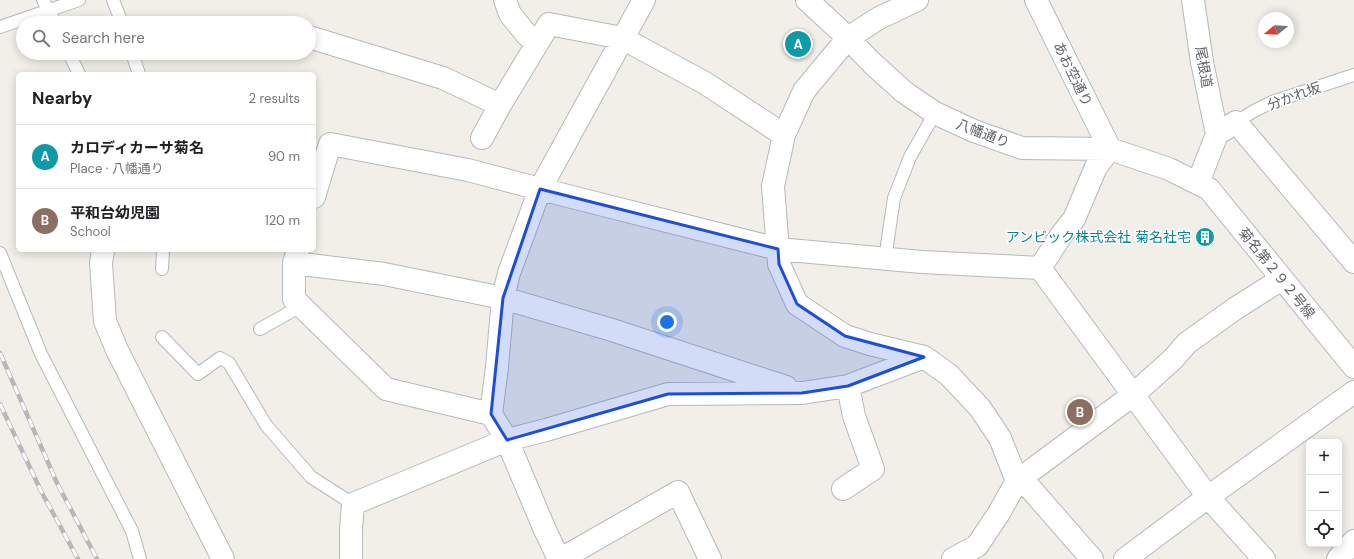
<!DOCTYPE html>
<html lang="en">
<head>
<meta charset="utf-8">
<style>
	:root { --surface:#fff; --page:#f2f2f2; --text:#202124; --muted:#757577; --line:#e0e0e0; --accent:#ea4335 }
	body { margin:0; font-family:"DM Sans","Noto Sans JP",sans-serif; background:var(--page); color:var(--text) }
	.controls { position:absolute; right:12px; bottom:12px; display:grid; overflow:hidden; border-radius:6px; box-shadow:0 2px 10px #0003 }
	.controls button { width:36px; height:36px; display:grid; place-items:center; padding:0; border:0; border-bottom:1px solid var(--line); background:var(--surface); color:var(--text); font:20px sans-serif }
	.compass { position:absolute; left:1258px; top:12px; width:36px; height:36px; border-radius:50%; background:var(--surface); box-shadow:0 2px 10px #0003; rotate:252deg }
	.you { position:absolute; left:667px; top:322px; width:14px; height:14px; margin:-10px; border:3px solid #fff; border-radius:50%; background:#1a73e8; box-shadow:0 0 0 6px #1a73e833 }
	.badge { display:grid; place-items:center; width:26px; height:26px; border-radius:50%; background:var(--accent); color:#fff; font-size:13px; font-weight:700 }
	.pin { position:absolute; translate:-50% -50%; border:2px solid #fff; box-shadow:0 1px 4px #0006 }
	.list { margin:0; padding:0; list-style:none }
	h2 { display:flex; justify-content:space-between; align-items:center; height:52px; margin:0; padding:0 16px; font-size:17px }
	h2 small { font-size:13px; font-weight:400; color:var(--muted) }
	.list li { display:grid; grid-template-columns:26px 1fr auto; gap:12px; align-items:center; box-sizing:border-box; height:64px; padding:0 16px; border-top:1px solid var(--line) }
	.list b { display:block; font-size:15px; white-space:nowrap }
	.list p { margin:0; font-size:13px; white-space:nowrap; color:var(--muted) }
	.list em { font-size:13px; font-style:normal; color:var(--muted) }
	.icon { flex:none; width:22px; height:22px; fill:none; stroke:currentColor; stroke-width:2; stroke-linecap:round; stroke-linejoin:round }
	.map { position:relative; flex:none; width:1354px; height:559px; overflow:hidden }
	.search { position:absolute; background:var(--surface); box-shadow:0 2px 10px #0003; left:16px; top:16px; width:300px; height:44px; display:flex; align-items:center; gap:10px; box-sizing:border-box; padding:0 14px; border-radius:22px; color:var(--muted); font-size:15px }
	.panel { position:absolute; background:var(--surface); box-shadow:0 2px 10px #0003; left:16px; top:72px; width:300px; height:180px; border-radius:6px }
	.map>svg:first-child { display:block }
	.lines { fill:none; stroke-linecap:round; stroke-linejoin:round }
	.service-casing { stroke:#b5b8bc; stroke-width:14 }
	.minor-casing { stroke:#b5b8bc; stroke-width:24 }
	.service { stroke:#fff; stroke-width:12 }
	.minor { stroke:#fff; stroke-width:22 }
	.rail-casing { stroke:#b6b7b8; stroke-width:4.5 }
	.rail { stroke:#fff; stroke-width:3; stroke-dasharray:9; stroke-linecap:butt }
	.marked { fill:#1d4ed8; fill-opacity:0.2; stroke:#1d4ed8; stroke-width:3; stroke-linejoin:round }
	.labels { text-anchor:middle; stroke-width:3; stroke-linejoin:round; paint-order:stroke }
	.street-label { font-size:14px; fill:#5f6368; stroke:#fff }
	.culture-label { font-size:14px; fill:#0d838f; stroke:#fff; text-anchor:end }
</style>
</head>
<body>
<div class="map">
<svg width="1354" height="559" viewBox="0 0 1354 559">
	<rect width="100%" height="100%" fill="#f1efe8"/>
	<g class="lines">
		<defs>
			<path id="service" d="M 43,0 L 55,23
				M 113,0 L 122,23
				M 0,27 L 79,0
				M 69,53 L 79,74
				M 132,53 L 139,74
				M 1236,122 L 1254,111 L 1272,102 L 1354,75
				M 0,253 L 41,354 L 132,531 L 140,559
				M 885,259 L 894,198 L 910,157 L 935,113
				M 162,269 L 163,250
				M 260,329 L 301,306
				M 162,337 L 198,374 L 220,358 L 229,363 L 266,425 L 311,477 L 353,504"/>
			<path id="minor" d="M 505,0 L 510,14 L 527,35 L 536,43
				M 807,0 L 848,38 L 872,63 L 904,92 L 935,113 L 974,131 L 1022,148 L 1110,149 L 1169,169 L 1209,189 L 1354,367
				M 917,0 L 879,18 L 848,38 L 804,91 L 784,135 L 773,186 L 779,264 L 797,304 L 845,336 L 870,344 L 924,357 L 949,375 L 980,408 L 1000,438 L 1017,481 L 1030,488 L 1092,559
				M 1036,0 L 1110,149 L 1096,167 L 1074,219 L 1062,234 L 1040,268
				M 1193,0 L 1202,62 L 1217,134
				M 309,37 L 443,78 L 500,105 L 549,24 L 622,38 L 705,83 L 784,135
				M 482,138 L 500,105
				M 1198,183 L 1217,134 L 1236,122 L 1354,262
				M 314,197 L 330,144 L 468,170 L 540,189 L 778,249 L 922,262 L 1040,268
				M 103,250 L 101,263 L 105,321 L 117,350 L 223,559
				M 298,250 L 294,263 L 384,274 L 503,298 L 612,330 L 786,387
				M 294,263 L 294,299 L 386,389 L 491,414
				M 1040,268 L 1208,497 L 1264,559
				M 843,489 L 873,469 L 854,416 L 848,386
				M 351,559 L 351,530 L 353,504 L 507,440 L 546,430 L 668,394 L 802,393 L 848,386 L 924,357
				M 559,559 L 545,530 L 507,440 L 491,414 L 497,367 L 503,298 L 509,273 L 540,189 L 644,0
				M 561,559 L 678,492 L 710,559
				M 953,559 L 977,546 L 999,513 L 1017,481 L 1133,395 L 1173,359 L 1187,343 L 1236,308 L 1282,279
				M 1125,559 L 1208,497 L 1354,392
				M 1338,559 L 1354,541"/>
		</defs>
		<!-- service casing -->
		<use href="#service" class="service-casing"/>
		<!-- minor casing -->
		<use href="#minor" class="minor-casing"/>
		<!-- service -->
		<use href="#service" class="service"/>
		<!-- minor -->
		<use href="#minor" class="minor"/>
		<defs>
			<path id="rail" d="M 0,353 L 57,483 L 97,559
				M 0,404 L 41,491 L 78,559"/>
		</defs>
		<!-- rail casing -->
		<use href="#rail" class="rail-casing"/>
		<!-- rail -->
		<use href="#rail" class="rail"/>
	</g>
	<!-- marked area -->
	<path class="marked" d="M 540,189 L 778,249 L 779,264 L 797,304 L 845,336 L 924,357 L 848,386 L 802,393 L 668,394 L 507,440 L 491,414 L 503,298 Z"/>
	<!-- icons -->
	<defs>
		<symbol id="building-disc" viewBox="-11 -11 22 22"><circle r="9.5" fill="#0f9aa8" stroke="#fff"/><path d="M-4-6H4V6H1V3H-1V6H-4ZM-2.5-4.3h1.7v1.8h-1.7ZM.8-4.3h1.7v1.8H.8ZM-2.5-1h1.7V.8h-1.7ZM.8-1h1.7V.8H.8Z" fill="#fff"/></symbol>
	</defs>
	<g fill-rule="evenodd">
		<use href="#building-disc" x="1194" y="226" width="22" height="22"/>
	</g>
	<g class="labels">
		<!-- street labels -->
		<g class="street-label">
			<text transform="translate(1204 67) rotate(80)" y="5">尾根道</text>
			<text transform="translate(1073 74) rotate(64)" y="5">あお空通り</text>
			<text transform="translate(1294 96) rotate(-20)" y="5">分かれ坂</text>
			<text transform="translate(983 133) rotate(21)" y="5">八幡通り</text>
			<text transform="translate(1277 273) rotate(51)" y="5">菊名第２９２号線</text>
		</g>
		<!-- culture labels -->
		<g class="culture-label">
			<text x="1191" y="242">アンビック株式会社 菊名社宅</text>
		</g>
	</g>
</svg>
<div class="controls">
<button>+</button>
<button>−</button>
<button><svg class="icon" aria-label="locate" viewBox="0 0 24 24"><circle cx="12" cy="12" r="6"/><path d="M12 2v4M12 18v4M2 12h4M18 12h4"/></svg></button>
</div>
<svg class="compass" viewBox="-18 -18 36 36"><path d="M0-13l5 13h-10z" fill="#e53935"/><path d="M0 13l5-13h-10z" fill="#757577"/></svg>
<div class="you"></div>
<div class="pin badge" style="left:798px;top:44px;background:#0f9aa8">A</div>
<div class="pin badge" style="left:1080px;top:412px;background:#8d6e63">B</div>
<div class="search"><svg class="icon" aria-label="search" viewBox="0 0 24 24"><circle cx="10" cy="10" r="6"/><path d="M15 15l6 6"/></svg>Search here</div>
<section class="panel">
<h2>Nearby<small>2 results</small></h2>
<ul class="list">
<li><span class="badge" style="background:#0f9aa8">A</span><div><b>カロディカーサ菊名</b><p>Place · 八幡通り</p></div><em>90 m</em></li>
<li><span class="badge" style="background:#8d6e63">B</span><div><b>平和台幼児園</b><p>School</p></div><em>120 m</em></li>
</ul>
</section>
</div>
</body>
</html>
